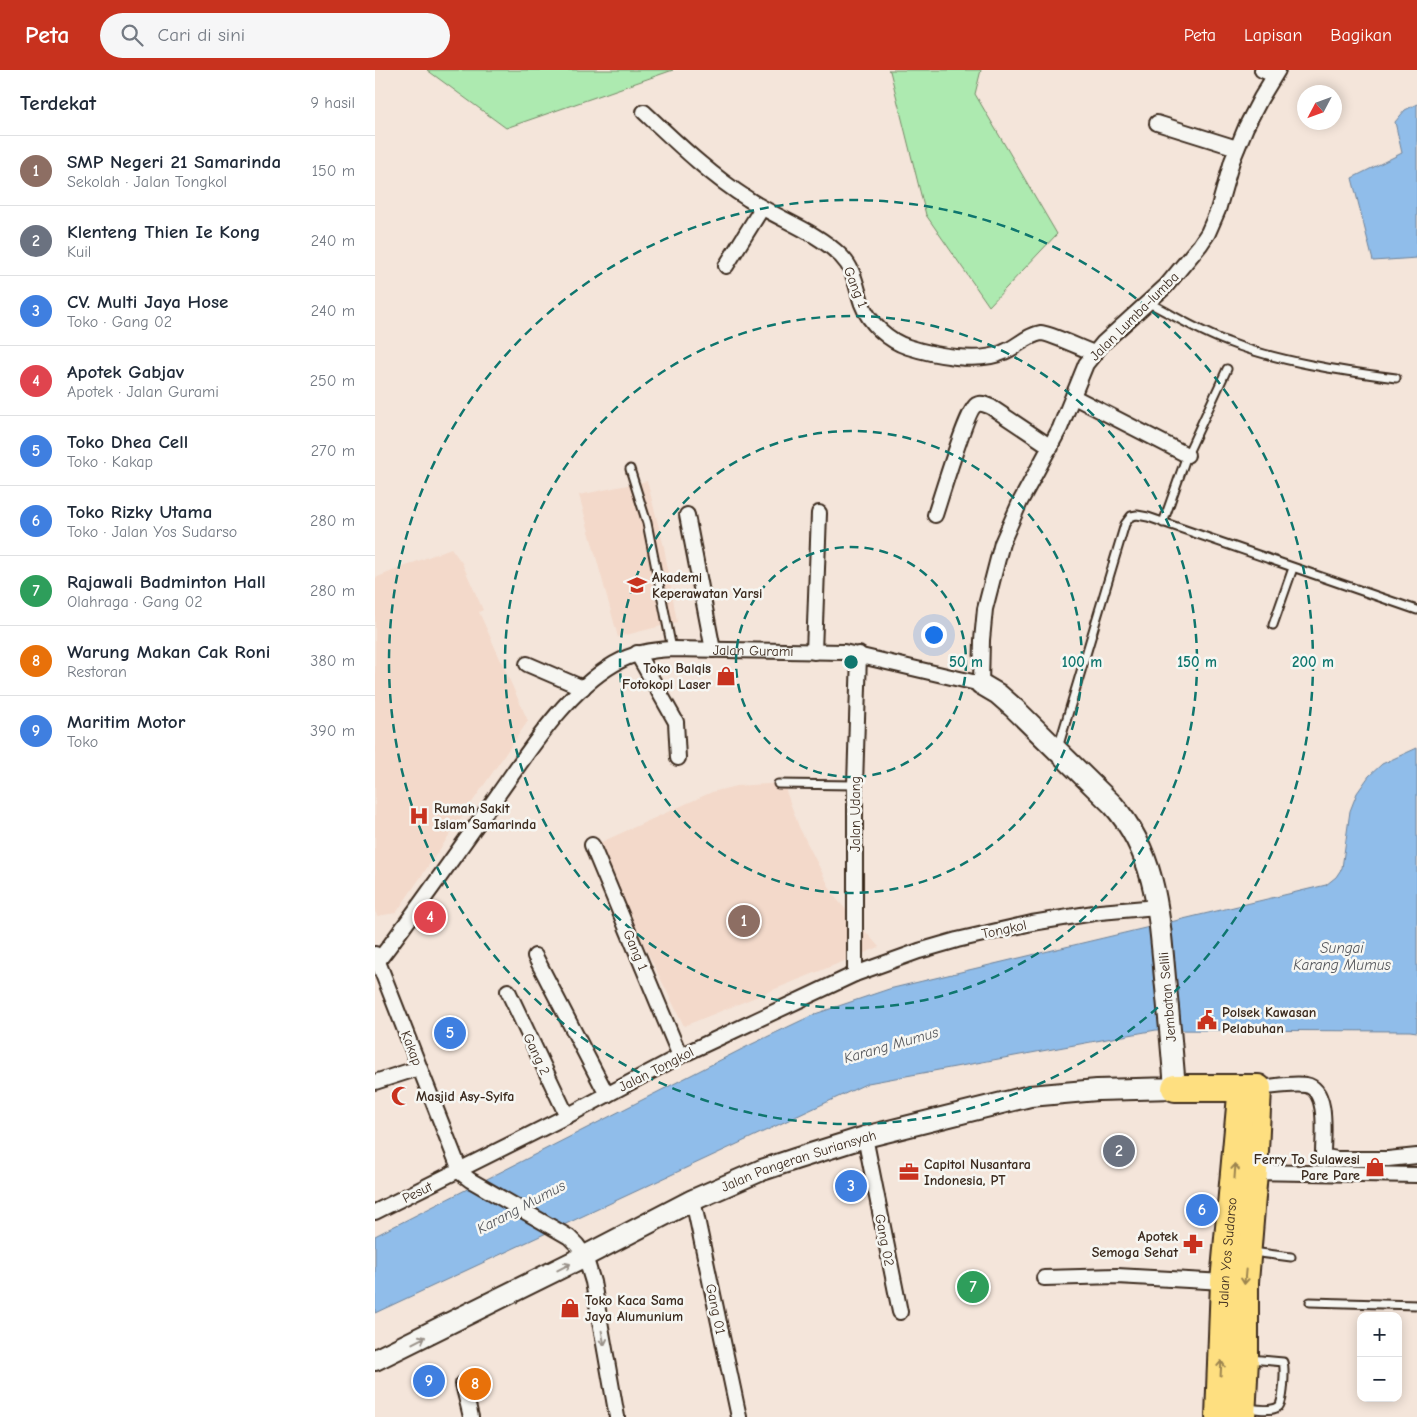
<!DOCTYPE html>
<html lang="id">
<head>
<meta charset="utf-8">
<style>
	:root { --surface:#fff; --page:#f6f6f7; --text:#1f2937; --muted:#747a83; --line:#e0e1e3; --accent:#c8321e }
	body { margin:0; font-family:"Comic Neue",sans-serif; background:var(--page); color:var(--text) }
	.controls { position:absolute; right:15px; bottom:15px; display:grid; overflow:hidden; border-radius:10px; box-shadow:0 2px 12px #0003 }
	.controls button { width:45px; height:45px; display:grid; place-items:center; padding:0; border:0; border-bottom:1px solid var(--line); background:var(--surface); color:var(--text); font:25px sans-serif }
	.compass { position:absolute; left:922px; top:15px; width:45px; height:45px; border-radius:50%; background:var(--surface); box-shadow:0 2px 12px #0003; rotate:229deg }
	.you { position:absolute; left:558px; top:564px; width:18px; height:18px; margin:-12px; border:4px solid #fff; border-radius:50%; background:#1a73e8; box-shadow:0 0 0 8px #1a73e833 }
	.badge { display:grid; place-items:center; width:32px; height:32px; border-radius:50%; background:var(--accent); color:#fff; font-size:16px; font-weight:700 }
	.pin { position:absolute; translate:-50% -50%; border:2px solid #fff; box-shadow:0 1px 5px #0006 }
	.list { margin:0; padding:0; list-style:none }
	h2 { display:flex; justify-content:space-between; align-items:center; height:65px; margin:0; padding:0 20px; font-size:21px }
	h2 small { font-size:16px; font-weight:400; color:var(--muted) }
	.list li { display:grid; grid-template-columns:32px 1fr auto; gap:15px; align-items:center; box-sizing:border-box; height:70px; padding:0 20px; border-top:1px solid var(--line) }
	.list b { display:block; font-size:19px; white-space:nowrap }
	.list p { margin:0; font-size:16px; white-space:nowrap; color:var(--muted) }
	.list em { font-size:16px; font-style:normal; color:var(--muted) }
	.icon { flex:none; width:28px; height:28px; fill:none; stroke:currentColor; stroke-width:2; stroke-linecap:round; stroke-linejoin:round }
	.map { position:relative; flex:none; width:1042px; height:1347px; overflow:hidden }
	header { display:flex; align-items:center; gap:30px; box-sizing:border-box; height:70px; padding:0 25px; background:var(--accent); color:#fff }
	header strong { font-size:24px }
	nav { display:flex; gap:28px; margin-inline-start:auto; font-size:18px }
	.search { width:350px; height:45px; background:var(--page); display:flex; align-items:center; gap:12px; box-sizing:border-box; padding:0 18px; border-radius:28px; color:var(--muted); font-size:19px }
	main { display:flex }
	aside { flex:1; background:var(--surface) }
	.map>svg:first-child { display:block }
	.built { fill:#f3d9ca }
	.green { fill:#adeab0; stroke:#748a67 }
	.water { fill:#90bdea; stroke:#6e8298 }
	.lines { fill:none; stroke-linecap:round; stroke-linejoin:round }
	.lane-casing { stroke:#3b2a1e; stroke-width:11 }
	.street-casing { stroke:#3b2a1e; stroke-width:18 }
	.secondary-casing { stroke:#3b2a1e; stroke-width:24 }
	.highway-casing { stroke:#3b2a1e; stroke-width:30 }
	.lane { stroke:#f6f6f2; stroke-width:7 }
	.street { stroke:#f6f6f2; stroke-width:14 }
	.secondary { stroke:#f6f6f2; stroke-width:20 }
	.highway { stroke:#fedf80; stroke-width:26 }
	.oneway { stroke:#9c844f }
	.oneway2 { stroke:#989088 }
	.ring { fill:none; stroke:#0f766e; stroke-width:2.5; stroke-dasharray:9 6 }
	.labels { text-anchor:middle; stroke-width:5; stroke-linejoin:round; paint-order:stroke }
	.street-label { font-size:14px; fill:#3b2a1e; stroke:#f6f6f2 }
	.poi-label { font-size:14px; font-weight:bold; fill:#3b2a1e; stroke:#f6f6f2; text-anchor:start }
	.water-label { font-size:15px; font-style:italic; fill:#54565b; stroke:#f6f6f2 }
	.centre { fill:#0f766e; stroke:#f6f6f2; stroke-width:2.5 }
	.ring-label { font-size:15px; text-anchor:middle; font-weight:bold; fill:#0f766e; stroke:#f6f6f2; stroke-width:5; stroke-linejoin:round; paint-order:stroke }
</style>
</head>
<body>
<header>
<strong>Peta</strong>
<div class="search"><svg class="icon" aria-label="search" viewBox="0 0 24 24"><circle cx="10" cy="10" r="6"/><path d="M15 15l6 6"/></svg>Cari di sini</div>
<nav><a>Peta</a><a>Lapisan</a><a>Bagikan</a></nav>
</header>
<main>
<aside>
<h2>Terdekat<small>9 hasil</small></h2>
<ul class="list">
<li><span class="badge" style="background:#8d6e63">1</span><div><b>SMP Negeri 21 Samarinda</b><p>Sekolah · Jalan Tongkol</p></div><em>150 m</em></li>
<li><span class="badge" style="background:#6b7280">2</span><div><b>Klenteng Thien Ie Kong</b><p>Kuil</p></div><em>240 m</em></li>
<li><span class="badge" style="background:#3f7fe0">3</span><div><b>CV. Multi Jaya Hose</b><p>Toko · Gang 02</p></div><em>240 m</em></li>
<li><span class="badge" style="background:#e0444e">4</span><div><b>Apotek Gabjav</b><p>Apotek · Jalan Gurami</p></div><em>250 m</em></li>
<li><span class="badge" style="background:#3f7fe0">5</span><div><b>Toko Dhea Cell</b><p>Toko · Kakap</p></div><em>270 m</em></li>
<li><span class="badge" style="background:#3f7fe0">6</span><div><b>Toko Rizky Utama</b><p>Toko · Jalan Yos Sudarso</p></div><em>280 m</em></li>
<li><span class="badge" style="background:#2e9e5b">7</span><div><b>Rajawali Badminton Hall</b><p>Olahraga · Gang 02</p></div><em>280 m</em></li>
<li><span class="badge" style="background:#e8710a">8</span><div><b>Warung Makan Cak Roni</b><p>Restoran</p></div><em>380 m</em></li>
<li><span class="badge" style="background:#3f7fe0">9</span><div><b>Maritim Motor</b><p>Toko</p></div><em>390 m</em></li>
</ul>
</aside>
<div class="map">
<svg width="1042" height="1347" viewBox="0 0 1042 1347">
	<rect width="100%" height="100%" fill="#f4e5da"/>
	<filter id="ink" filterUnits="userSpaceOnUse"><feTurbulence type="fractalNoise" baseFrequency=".02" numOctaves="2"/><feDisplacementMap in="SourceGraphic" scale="10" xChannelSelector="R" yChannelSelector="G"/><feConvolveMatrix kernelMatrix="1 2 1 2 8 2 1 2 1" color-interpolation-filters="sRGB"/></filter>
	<g filter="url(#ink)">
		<!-- built -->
		<path class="built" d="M 272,411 L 289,477 L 302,552 L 243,567 L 204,425 Z
			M 76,478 L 87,493 L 108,540 L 104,542 L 153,651 L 21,843 L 2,846 L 0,841 L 0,508 Z
			M 408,713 L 424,757 L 459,826 L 504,877 L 309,956 L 239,815 L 222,774 L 337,722 L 361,716 Z"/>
		<!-- green -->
		<path class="green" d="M 52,0 L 298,0 L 131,58 Z
			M 513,0 L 606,0 L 600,24 L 682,164 L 614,236 L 551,145 L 515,1 Z"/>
		<!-- water -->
		<path class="water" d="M 1042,34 L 1042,188 L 998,191 L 977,108 L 1027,83 L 1020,52 L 1030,40 Z
			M 1042,678 L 1042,962 L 1035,961 L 781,960 L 493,1013 L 0,1243 L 0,1166 L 375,975 L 440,944 L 514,919 L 951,815 L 961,807 L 967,798 L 975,741 L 982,723 L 994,706 L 1007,694 Z"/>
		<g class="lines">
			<defs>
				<path id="lane" d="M 774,233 C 800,246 825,262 853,272 C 904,292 967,301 1021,308
					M 255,399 L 272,453 L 297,579
					M 788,453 L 812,385 L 852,299
					M 898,555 L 918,498
					M 683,678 L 750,454 L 756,446 L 762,445 L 773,447 L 1042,540
					M 403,714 L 480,715
					M 877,1182 L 916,1187
					M 935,1232 L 1042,1235
					M 872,1338 C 881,1339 895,1342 903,1337 C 909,1334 910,1298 908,1292 L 875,1289"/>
				<g id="street">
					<path d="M 887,0 L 899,5"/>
					<path d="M 269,42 C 302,73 335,105 373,129 C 403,149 441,161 466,186 C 480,200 481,217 487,234 C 494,253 514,271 533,277 C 558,285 604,294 629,282 C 642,277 652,265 666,263 C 674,263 708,279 719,283"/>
					<path d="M 782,53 L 862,78"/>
					<path d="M 351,196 L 387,138"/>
					<path d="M 699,327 L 812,385"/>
					<path d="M 312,445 L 338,580"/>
					<path d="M 560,445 C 565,430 592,340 601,335 C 606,332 611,335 616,337 L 676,377"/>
					<path d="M 439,582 L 444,443"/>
					<path d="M 262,583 L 301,652 L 303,688"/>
					<path d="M 152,594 L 208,618"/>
					<path d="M 217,775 L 305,986"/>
					<path d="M 0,884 L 86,1103 L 95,1110 L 194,1167 L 202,1175 L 210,1186 L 218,1212 L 242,1347"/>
					<path d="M 160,886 L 232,1025"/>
					<path id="s1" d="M 0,892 L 3,891 L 13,878 C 50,828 86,777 122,726 C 154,681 190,623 239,594 C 258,583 276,580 297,579 L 469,582 L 606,614 L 607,570 L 610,539 L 627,473 L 645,432 L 685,358 L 711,294 L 728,273 L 791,216 L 825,175 L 833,163 L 843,140 L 857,91 L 871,57 L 886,28 L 903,0"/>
					<path d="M 480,904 L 480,715 L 484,584"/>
					<path d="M 133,921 L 192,1046"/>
					<path d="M 0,1012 L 44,998"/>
					<path d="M 883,1018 C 898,1017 916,1013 931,1015 C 954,1019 948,1066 948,1083 L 951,1087 L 962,1089 L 1013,1089 L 1042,1086"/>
					<path d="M 490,1067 L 525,1242"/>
					<path d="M 879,1102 L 1042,1105"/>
					<path d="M 318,1130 L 364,1347"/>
					<path d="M 0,1142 L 192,1046 L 305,986 L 480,904 L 544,881 L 582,870 L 657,853 L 725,842 L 782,837"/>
					<path d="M 669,1208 L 742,1206 L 849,1212"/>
					<path d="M 88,1314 L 96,1347"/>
				</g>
				<g id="secondary">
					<path id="s2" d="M 0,1290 L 210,1186 L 318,1130 L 387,1100 L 420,1089 L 490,1067 L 655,1026 L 722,1020 L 800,1018 C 797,981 794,945 790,908 C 784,845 782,785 738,735 L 639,638 L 623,624 L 606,614"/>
				</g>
				<g id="highway">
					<path d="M 800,1018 L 883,1018 L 879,1102 L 870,1212 L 870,1289 L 867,1347"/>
					<path id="s3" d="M 844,1347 L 849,1212 L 866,1026"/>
				</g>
			</defs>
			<!-- lane casing -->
			<use href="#lane" class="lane-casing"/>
			<!-- street casing -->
			<use href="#street" class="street-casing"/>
			<!-- secondary casing -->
			<use href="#secondary" class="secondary-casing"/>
			<!-- highway casing -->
			<use href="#highway" class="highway-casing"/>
			<!-- lane -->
			<use href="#lane" class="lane"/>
			<!-- street -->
			<use href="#street" class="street"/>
			<!-- secondary -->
			<use href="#secondary" class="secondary"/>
			<!-- highway -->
			<use href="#highway" class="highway"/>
		</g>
		<!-- one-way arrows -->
		<defs><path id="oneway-shaft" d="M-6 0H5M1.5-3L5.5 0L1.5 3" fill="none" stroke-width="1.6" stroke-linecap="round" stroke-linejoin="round" transform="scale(1.25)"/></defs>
		<g class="oneway">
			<use href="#oneway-shaft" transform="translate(860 1101) rotate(-86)"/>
			<use href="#oneway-shaft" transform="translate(870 1207) rotate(95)"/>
			<use href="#oneway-shaft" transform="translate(846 1298) rotate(-87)"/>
		</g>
		<g class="oneway2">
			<use href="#oneway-shaft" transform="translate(189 1197) rotate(-27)"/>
			<use href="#oneway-shaft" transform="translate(228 1268) rotate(79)"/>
			<use href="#oneway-shaft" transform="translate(44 1270) rotate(-27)"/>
		</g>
	</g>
	<!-- distance rings -->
	<g class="ring">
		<circle cx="476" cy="592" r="115"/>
		<circle cx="476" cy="592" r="231"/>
		<circle cx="476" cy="592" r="346"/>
		<circle cx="476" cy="592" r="462"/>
	</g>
	<!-- icons -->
	<defs>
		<symbol id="university-bare" viewBox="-9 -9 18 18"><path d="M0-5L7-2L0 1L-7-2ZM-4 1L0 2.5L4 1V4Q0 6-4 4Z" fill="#c8321e" stroke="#f6f6f2" stroke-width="2.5" paint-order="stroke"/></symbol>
		<symbol id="shop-bare" viewBox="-9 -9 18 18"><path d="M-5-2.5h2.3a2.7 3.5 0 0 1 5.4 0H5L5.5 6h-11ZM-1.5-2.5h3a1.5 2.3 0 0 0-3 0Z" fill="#c8321e" stroke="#f6f6f2" stroke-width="2.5" paint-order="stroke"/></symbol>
		<symbol id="hospital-bare" viewBox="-9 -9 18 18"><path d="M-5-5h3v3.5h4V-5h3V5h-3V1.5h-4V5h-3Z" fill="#c8321e" stroke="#f6f6f2" stroke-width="2.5" paint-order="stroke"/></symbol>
		<symbol id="civic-bare" viewBox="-9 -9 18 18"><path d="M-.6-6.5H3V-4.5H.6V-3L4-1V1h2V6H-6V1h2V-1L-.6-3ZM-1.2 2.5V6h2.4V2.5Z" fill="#c8321e" stroke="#f6f6f2" stroke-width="2.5" paint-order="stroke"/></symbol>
		<symbol id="mosque-bare" viewBox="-9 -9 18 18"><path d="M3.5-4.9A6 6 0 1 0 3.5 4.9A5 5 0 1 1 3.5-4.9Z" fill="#c8321e" stroke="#f6f6f2" stroke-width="2.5" paint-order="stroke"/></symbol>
		<symbol id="office-bare" viewBox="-9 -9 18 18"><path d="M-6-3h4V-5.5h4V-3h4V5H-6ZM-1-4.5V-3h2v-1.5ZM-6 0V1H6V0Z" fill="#c8321e" stroke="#f6f6f2" stroke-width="2.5" paint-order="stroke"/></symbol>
		<symbol id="pharmacy-bare" viewBox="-9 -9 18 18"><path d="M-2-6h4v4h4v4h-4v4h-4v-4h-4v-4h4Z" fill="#c8321e" stroke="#f6f6f2" stroke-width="2.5" paint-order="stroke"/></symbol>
	</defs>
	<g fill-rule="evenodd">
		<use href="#university-bare" x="248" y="501" width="28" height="28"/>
		<use href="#shop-bare" x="337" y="592" width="28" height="28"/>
		<use href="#hospital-bare" x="30" y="732" width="28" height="28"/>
		<use href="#civic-bare" x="818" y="936" width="28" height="28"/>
		<use href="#mosque-bare" x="12" y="1012" width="28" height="28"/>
		<use href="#shop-bare" x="986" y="1083" width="28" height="28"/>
		<use href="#office-bare" x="520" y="1088" width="28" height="28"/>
		<use href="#pharmacy-bare" x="804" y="1160" width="28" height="28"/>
		<use href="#shop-bare" x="181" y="1224" width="28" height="28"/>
	</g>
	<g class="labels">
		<!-- street labels -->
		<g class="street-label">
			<text transform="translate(481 217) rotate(68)" y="5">Gang 1</text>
			<text transform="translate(759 246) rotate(-45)" y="5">Jalan Lumba-lumba</text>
			<text dy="5" stroke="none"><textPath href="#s1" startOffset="526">Jalan Gurami</textPath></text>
			<text transform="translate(480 744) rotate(-90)" y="5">Jalan Udang</text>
			<text transform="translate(629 859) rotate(-12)" y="5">Tongkol</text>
			<text transform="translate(261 880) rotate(67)" y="5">Gang 1</text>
			<text transform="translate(792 927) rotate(-95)" y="5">Jembatan Selili</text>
			<text transform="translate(37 978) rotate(69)" y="5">Kakap</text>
			<text transform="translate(162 984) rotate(65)" y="5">Gang 2</text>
			<text transform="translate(281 999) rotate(-27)" y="5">Jalan Tongkol</text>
			<text dy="5" stroke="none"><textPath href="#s2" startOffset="469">Jalan Pangeran Suriansyah</textPath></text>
			<text transform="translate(42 1122) rotate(-26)" y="5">Pesut</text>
			<text transform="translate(510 1170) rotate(79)" y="5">Gang 02</text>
			<text dy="5" stroke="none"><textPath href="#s3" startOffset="165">Jalan Yos Sudarso</textPath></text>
			<text transform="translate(341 1239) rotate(78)" y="5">Gang 01</text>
		</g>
		<!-- poi labels -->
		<g class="poi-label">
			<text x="277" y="512">Akademi<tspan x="277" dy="16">Keperawatan Yarsi</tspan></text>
			<text x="336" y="603" text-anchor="end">Toko Balqis<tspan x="336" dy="16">Fotokopi Laser</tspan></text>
			<text x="59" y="743">Rumah Sakit<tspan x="59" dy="16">Islam Samarinda</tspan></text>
			<text x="847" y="947">Polsek Kawasan<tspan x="847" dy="16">Pelabuhan</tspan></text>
			<text x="41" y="1031">Masjid Asy-Syifa</text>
			<text x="985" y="1094" text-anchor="end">Ferry To Sulawesi<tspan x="985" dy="16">Pare Pare</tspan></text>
			<text x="549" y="1099">Capitol Nusantara<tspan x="549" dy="16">Indonesia, PT</tspan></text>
			<text x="803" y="1171" text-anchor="end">Apotek<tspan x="803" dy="16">Semoga Sehat</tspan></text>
			<text x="210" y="1235">Toko Kaca Sama<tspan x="210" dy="16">Jaya Alumunium</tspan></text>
		</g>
		<!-- water labels -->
		<g class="water-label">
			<text x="967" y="883">Sungai<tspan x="967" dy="17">Karang Mumus</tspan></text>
			<text transform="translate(516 975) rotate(-16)" y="5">Karang Mumus</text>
			<text transform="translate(146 1137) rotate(-28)" y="5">Karang Mumus</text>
		</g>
	</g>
	<circle cx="476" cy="592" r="8" class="centre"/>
	<g class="ring-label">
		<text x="591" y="597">50 m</text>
		<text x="707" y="597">100 m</text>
		<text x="822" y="597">150 m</text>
		<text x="938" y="597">200 m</text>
	</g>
</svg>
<div class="controls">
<button>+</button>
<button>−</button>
</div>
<svg class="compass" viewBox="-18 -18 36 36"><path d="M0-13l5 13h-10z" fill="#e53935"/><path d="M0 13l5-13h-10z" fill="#747a83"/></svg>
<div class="you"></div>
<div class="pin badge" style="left:369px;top:851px;background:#8d6e63">1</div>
<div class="pin badge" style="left:744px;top:1081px;background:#6b7280">2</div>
<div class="pin badge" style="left:476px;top:1116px;background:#3f7fe0">3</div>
<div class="pin badge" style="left:55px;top:847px;background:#e0444e">4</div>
<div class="pin badge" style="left:75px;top:963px;background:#3f7fe0">5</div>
<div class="pin badge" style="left:827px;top:1140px;background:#3f7fe0">6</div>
<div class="pin badge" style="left:598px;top:1217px;background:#2e9e5b">7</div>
<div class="pin badge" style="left:100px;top:1314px;background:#e8710a">8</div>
<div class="pin badge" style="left:54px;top:1311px;background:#3f7fe0">9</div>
</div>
</main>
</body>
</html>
